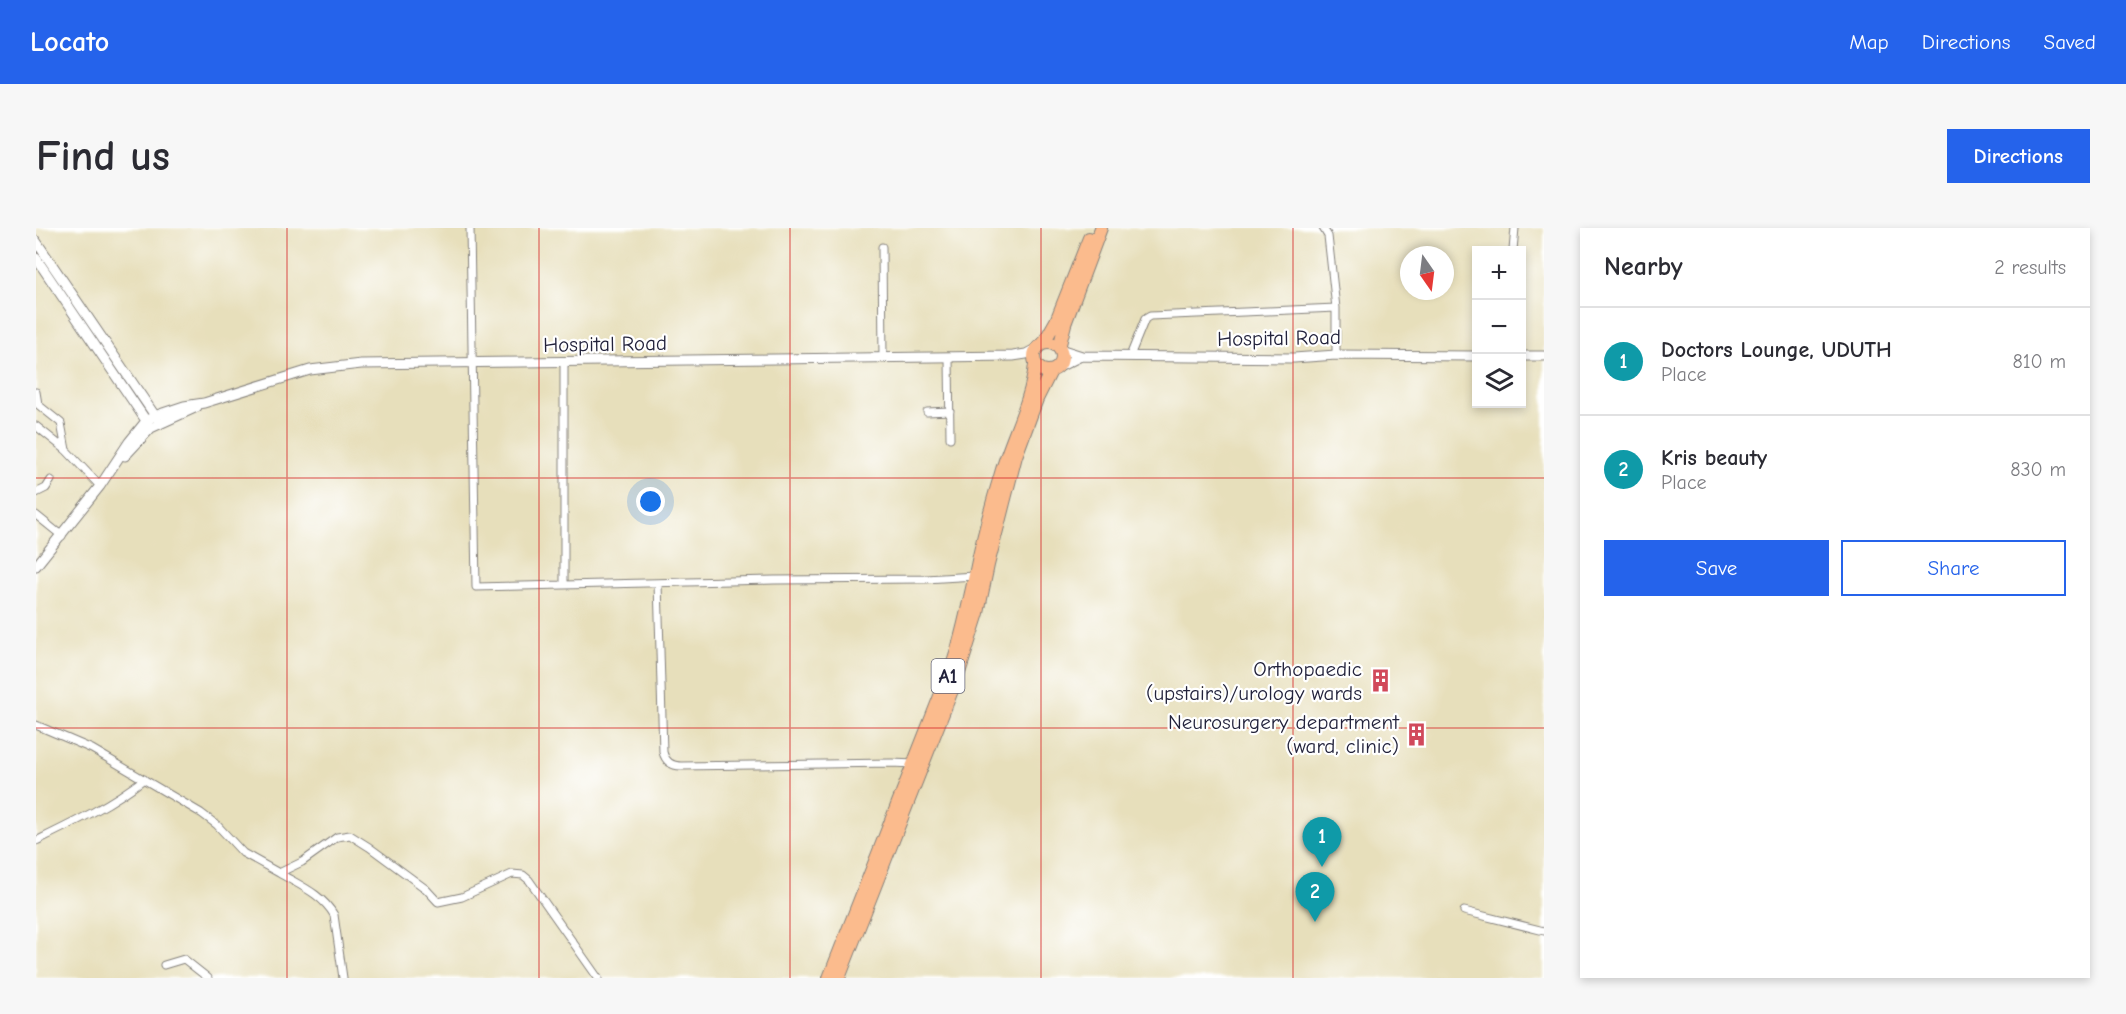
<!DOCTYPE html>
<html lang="en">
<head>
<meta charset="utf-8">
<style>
	:root { --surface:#fff; --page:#f7f7f7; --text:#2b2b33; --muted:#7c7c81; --line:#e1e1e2; --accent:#2563eb }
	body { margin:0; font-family:"Comic Neue",sans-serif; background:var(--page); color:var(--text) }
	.controls { position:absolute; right:18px; top:18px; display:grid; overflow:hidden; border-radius:0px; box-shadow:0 3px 9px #0003 }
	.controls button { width:54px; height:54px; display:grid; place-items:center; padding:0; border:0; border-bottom:2px solid var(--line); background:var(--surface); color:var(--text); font:30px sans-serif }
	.compass { position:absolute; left:1364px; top:18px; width:54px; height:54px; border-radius:50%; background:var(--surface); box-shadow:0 3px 9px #0003; rotate:166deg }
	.you { position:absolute; left:615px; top:274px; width:21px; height:21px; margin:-15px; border:4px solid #fff; border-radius:50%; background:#1a73e8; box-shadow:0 0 0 9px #1a73e833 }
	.badge { display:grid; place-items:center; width:39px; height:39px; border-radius:50%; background:var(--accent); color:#fff; font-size:20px; font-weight:700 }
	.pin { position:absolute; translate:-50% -50px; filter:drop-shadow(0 2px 3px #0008) }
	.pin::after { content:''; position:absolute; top:32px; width:21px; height:18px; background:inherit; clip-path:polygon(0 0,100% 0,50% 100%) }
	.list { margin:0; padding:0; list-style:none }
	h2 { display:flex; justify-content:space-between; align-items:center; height:78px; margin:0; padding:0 24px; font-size:26px }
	h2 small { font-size:20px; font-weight:400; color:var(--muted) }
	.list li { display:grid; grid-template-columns:39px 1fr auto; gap:18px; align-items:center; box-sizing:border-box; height:108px; padding:0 24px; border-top:2px solid var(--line) }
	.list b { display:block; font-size:22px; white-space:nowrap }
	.list p { margin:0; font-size:20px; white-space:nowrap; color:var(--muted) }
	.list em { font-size:20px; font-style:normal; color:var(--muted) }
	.actions { display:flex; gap:12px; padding:18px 24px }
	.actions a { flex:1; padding:14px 0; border:2px solid var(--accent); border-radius:0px; text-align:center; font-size:21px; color:var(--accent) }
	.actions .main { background:var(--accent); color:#fff }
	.icon { flex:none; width:33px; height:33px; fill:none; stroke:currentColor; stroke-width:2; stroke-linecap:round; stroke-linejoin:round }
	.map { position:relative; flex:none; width:1508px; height:750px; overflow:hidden; border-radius:0px }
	header { display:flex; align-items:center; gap:36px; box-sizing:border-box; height:84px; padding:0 30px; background:var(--accent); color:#fff }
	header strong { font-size:28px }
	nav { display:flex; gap:33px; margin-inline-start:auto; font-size:21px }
	.intro { display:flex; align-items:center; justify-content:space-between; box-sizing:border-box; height:144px; padding:0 36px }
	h1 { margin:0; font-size:42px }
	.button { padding:15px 27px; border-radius:0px; background:var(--accent); color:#fff; font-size:21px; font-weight:700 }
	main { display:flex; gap:36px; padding:0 36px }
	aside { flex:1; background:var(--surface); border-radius:0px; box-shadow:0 3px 9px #0003 }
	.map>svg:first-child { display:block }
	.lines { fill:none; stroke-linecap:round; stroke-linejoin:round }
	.minor-casing { stroke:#84807b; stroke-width:9 }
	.tertiary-casing { stroke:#84807b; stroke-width:11 }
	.trunk-casing { stroke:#84807b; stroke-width:14 }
	.minor { stroke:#fff; stroke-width:7 }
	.tertiary { stroke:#fff; stroke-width:9 }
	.trunk { stroke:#fbbb8d; stroke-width:12 }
	.grid { fill:none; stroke:#d62828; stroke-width:1.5; stroke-opacity:0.55 }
	.labels { text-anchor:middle; stroke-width:4.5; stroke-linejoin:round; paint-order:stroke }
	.shield { fill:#fff; stroke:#646476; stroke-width:1.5 }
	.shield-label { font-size:20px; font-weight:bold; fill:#22223b }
	.street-label { font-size:21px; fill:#22223b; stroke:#fff }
	.poi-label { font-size:21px; fill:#22223b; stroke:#fff; text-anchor:end }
</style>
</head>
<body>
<header>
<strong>Locato</strong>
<nav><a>Map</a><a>Directions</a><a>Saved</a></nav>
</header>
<div class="intro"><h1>Find us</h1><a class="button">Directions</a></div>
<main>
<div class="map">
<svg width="1508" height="750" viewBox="0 0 1508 750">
	<rect width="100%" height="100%" fill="#fff"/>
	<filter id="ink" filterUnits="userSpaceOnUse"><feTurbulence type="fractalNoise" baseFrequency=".0167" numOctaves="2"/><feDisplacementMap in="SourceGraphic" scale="12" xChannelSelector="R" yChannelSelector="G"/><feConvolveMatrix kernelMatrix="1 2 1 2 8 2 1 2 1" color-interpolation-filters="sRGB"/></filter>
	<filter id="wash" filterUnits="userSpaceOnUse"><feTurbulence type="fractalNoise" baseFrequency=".008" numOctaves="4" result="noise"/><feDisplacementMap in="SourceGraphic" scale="24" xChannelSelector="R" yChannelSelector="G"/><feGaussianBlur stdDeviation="1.35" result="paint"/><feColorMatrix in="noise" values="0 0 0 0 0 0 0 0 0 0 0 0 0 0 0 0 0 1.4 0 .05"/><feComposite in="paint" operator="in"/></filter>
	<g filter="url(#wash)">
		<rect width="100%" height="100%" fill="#e7dfbb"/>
	</g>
	<g filter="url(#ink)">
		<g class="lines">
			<defs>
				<path id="minor" d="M 434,0 L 440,359 L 738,352 L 890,351 L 939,348
					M 1287,0 L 1292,8 L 1300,80 L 1300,127
					M 846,19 L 847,131
					M 1477,22 L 1479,0
					M 1094,128 L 1109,91 L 1114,88 L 1300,80
					M 913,130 L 914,210
					M 528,134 L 528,356
					M 0,164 L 2,176
					M 0,175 L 25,195 L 30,222
					M 891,184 L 914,183
					M 0,198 L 30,222 L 64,258
					M 0,265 L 10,260 L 15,252
					M 0,287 L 26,308
					M 622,355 L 627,524 C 629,533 636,538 645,538 L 856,535 L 878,536
					M 0,497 L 56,521 L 165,585 L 181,597 L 207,625 L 243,645 L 266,634 L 301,609 L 314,607 L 333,619 L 390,661 L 402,674 L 426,669 L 476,646 L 487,647 L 493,652 L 562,750
					M 0,613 C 37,595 75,577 108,551
					M 243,645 C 263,657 286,666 298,687 L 307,750
					M 1428,683 L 1508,703
					M 128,737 L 148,731 L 172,750"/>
				<path id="tertiary" d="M 0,13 L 124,195
					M 0,30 L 115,200
					M 1024,121 L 1046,128 L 1258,130 L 1300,127 L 1440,128
					M 1486,128 L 1508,128
					M 1023,139 L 1045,128
					M 89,228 L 115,200 L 161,179
					M 0,338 L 64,258 L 93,214 L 110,193 L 118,188 L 148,178 L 168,175 L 274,142 L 325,136 L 977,128 L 990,126 L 1001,120"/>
				<path id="trunk" d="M998 129a14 14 0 1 1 28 0a14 14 0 1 1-28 0Z
					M 1007,116 L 1020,93 L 1053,10
					M 1023,120 L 1029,96 L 1065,0
					M 793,750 L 917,435 C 927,405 932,377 939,347 C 946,312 955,278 965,245 C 975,210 996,172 999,136
					M 803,750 L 924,442 L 942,385 L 952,337 L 980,228 L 1001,171 L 1015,143"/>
			</defs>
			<!-- minor casing -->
			<use href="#minor" class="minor-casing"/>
			<!-- tertiary casing -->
			<use href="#tertiary" class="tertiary-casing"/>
			<!-- trunk casing -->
			<use href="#trunk" class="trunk-casing"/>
			<!-- minor -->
			<use href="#minor" class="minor"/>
			<!-- tertiary -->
			<use href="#tertiary" class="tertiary"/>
			<!-- trunk -->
			<use href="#trunk" class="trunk"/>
		</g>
	</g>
	<!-- grid -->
	<path class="grid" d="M 251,0 L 251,750M 503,0 L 503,750M 754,0 L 754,750M 1005,0 L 1005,750M 1257,0 L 1257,750M 0,250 L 1508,250M 0,500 L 1508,500"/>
	<!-- icons -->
	<defs>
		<symbol id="building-bare" viewBox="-9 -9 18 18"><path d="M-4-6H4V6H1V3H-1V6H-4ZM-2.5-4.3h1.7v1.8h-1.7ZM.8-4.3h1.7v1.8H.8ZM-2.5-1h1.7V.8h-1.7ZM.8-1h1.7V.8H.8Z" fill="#d1495b" stroke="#fff" stroke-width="2.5" paint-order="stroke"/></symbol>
	</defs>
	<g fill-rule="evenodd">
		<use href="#building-bare" x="1328" y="436" width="33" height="33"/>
		<use href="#building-bare" x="1364" y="490" width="33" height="33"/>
	</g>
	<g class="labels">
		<!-- shield labels -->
		<rect class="shield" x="895.5" y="431" width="33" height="34" rx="4.5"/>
		<g class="shield-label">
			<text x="912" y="455">A1</text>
		</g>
		<!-- street labels -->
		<g class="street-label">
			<text transform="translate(1243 110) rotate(-1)" y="7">Hospital Road</text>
			<text transform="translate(569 116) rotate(-1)" y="7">Hospital Road</text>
		</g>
		<!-- poi labels -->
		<g class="poi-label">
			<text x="1326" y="448">Orthopaedic<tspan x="1326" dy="24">(upstairs)/urology wards</tspan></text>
			<text x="1363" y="501">Neurosurgery department<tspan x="1363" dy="24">(ward, clinic)</tspan></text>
		</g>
	</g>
</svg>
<div class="controls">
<button>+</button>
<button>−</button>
<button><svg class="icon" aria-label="layers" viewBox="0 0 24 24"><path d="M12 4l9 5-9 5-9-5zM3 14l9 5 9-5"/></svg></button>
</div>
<svg class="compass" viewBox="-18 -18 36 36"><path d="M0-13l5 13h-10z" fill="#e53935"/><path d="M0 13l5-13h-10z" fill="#7c7c81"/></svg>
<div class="you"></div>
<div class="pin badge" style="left:1286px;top:639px;background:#0f9aa8">1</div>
<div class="pin badge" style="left:1279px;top:694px;background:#0f9aa8">2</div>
</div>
<aside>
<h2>Nearby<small>2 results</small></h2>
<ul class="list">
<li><span class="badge" style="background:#0f9aa8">1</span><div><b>Doctors Lounge, UDUTH</b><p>Place</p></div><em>810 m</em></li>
<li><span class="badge" style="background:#0f9aa8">2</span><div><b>Kris beauty</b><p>Place</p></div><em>830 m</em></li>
</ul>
<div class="actions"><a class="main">Save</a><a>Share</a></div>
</aside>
</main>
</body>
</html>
